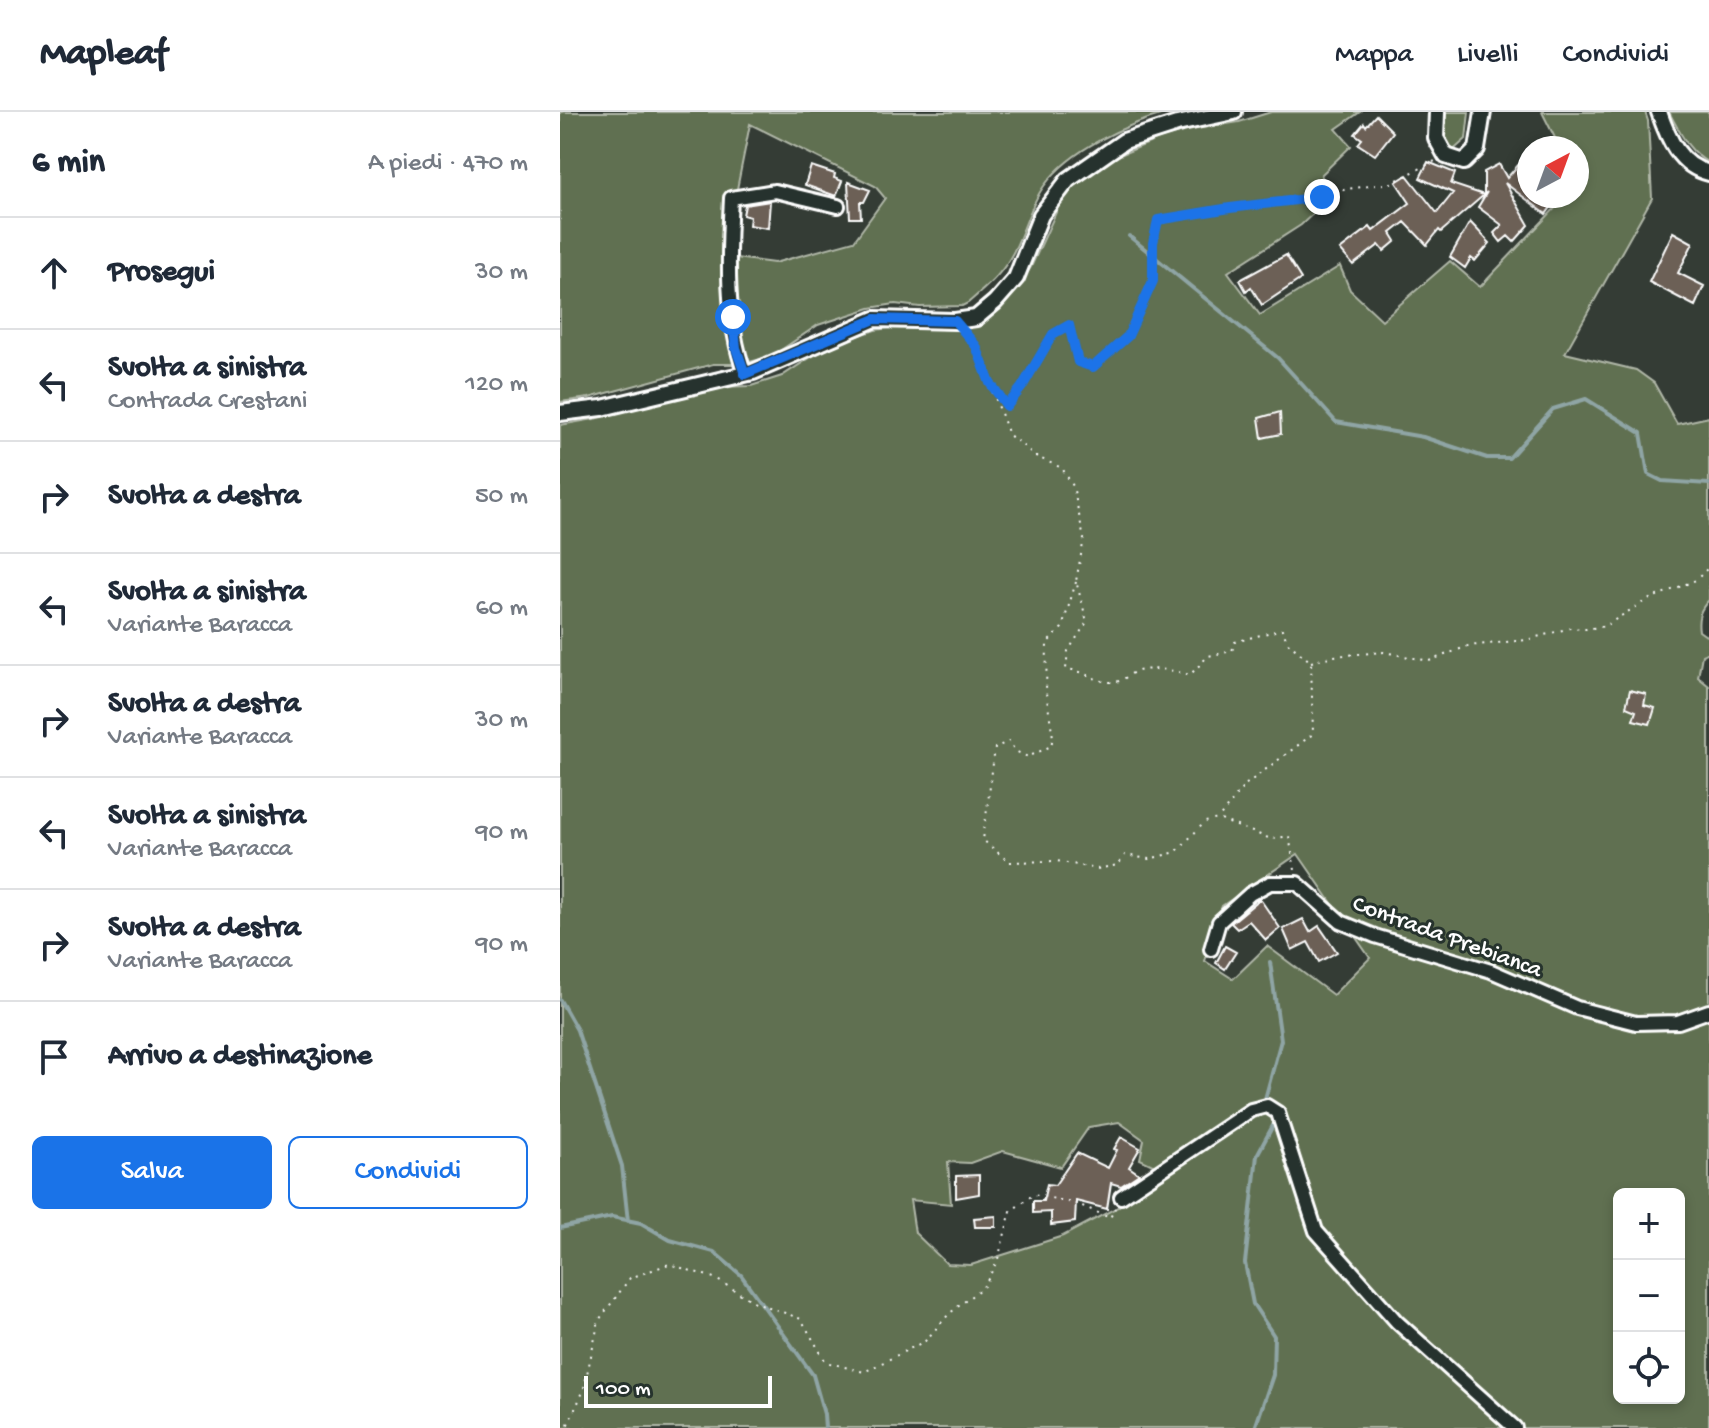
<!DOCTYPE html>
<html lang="it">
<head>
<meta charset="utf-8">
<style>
	:root { --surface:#fff; --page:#f6f6f7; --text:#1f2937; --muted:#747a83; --line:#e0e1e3; --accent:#1a73e8 }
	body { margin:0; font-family:"Gochi Hand",sans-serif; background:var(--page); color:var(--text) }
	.controls { position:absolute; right:24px; bottom:24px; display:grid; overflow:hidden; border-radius:12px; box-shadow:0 4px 12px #0003 }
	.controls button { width:72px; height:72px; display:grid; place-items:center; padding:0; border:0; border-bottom:2px solid var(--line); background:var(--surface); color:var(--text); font:40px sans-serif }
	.compass { position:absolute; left:957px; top:24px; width:72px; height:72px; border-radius:50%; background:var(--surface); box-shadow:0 4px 12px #0003; rotate:41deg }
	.scale { position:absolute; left:24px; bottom:20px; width:188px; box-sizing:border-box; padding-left:8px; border:4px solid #fff; border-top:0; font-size:22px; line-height:28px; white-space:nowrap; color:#fff; -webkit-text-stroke:6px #26332d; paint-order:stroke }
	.stop { position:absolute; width:24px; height:24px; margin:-18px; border:6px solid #1a73e8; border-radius:50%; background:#fff }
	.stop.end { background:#1a73e8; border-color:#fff; box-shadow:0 2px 8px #0008 }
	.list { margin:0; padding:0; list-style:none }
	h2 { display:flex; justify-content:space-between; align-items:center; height:104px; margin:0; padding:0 32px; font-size:34px }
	h2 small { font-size:26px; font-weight:400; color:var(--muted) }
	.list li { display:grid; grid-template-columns:52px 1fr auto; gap:24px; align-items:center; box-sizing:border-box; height:112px; padding:0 32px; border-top:2px solid var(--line) }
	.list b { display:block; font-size:30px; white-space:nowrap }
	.list p { margin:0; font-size:26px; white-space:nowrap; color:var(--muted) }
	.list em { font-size:26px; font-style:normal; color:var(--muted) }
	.actions { display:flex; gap:16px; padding:24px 32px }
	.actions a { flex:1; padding:18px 0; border:2px solid var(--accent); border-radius:12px; text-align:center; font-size:28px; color:var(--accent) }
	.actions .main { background:var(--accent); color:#fff }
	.icon { flex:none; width:44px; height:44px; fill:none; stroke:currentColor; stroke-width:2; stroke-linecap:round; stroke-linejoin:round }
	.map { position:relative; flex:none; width:1149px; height:1316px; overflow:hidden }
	header { display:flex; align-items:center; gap:48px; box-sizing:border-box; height:112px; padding:0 40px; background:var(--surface); border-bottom:2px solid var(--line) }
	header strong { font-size:38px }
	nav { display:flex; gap:44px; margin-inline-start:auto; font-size:28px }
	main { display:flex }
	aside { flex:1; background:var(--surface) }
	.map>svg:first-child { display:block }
	.green { fill:#606f51; stroke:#b0b7a8; stroke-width:2; fill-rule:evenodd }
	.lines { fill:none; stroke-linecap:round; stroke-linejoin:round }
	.stream { stroke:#8fa5a5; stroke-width:4 }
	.building { fill:#6c6057; stroke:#fff; stroke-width:2 }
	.minor-casing { stroke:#fff; stroke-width:18 }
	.tertiary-casing { stroke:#fff; stroke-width:20 }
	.path { stroke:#fff; stroke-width:2; stroke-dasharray:2 6; stroke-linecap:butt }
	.minor { stroke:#26332d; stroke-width:12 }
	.tertiary { stroke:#26332d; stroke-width:14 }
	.route { stroke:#1a73e8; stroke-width:10 }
	.labels { text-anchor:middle; stroke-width:6; stroke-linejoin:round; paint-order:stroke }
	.street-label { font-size:24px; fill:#fff; stroke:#26332d }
</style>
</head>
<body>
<header>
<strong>Mapleaf</strong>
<nav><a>Mappa</a><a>Livelli</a><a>Condividi</a></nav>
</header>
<main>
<aside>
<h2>6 min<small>A piedi · 470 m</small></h2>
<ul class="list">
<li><svg class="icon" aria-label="ahead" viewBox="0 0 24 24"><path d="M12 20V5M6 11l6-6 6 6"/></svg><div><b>Prosegui</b></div><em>30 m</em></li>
<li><svg class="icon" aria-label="left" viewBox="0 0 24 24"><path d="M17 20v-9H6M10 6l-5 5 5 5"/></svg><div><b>Svolta a sinistra</b><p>Contrada Crestani</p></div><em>120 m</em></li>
<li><svg class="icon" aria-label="right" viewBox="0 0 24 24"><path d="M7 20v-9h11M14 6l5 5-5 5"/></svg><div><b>Svolta a destra</b></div><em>50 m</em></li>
<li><svg class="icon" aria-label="left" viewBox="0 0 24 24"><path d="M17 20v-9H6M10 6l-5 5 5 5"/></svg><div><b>Svolta a sinistra</b><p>Variante Baracca</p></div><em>60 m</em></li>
<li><svg class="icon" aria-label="right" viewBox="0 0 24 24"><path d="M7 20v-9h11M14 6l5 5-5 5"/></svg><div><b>Svolta a destra</b><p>Variante Baracca</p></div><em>30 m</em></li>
<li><svg class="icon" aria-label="left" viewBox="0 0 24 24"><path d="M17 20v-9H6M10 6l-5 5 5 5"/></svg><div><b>Svolta a sinistra</b><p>Variante Baracca</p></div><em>90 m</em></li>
<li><svg class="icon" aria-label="right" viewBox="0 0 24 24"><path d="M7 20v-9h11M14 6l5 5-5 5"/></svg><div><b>Svolta a destra</b><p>Variante Baracca</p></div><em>90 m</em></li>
<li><svg class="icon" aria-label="arrive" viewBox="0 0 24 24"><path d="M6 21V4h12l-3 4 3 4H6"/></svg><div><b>Arrivo a destinazione</b></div></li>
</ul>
<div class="actions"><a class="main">Salva</a><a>Condividi</a></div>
</aside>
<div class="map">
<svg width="1149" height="1316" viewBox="0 0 1149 1316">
	<rect width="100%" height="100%" fill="#343c35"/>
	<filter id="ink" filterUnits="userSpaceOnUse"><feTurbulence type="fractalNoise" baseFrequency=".0125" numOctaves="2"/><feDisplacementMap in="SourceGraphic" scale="16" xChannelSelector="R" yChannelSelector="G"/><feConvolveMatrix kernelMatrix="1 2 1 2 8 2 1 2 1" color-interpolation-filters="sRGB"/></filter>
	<g filter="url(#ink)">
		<!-- green -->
		<path class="green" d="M 0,0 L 610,0 C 567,12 510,37 484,74 C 468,96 464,123 450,146 C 440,164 424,177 408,191 L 402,194 L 360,195 L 335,192 L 310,196 L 258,213 L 212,244 L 182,252 L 153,252 L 29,286 L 0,290 ZM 190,12 L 315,74 L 325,86 L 294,129 L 214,151 L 176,146 L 172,102 Z
			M 711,0 L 800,0 L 776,17 L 791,34 L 761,63 L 772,84 L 741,113 L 668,160 L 700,203 L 780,154 L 790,178 L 822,208 L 890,149 L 920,175 L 1001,90 L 991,84 L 1017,84 L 1017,36 L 1000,36 L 982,0 L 1085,0 L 1088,9 L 1092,86 L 1005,241 L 1076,258 L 1094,271 L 1117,312 L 1149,305 L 1149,488 C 1140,497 1137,506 1139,519 L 1146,524 L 1149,521 L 1149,540 L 1142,543 L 1138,565 L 1149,574 L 1149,1316 L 0,1316 L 0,313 L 34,307 L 156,275 L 191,274 L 222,264 L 268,234 L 315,218 L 336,215 L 359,217 L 405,217 L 420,211 L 457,177 L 471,155 L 502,87 L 520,69 L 555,45 L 601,26 L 629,18 L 679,10 ZM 738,742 L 810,846 L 773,883 L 707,834 L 673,867 L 645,849 L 662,794 ZM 559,1010 L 584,1028 L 580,1047 L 601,1057 L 558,1095 L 503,1124 L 411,1153 L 387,1152 L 355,1121 L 350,1088 L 391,1092 L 388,1050 L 410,1051 L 443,1039 L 501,1055 L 529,1015 ZM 1059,1082 L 1119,1082 L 1119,1286 L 1059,1286 Z
			M 878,0 L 909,0 L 906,27 L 889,42 L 880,25 Z
			M 1109,0 L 1149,0 L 1149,51 C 1128,40 1120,20 1109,0 Z"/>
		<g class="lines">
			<!-- stream -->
			<path class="stream" d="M 569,124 L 718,246 L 776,310 L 863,325 L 927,346 L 949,346 L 993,297 L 1026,287 L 1081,321 L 1088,362 L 1102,369 L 1149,372
				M 0,888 L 17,918 L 62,1054 L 68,1109
				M 705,987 L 721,928 L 710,850
				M 0,1116 L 52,1105 L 81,1111 L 110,1128 L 154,1140 L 181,1163 L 253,1263 L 264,1302 L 265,1316
				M 695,1316 L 713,1263 L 714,1224 L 693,1192 L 685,1151 L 697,1043 L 716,1008"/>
		</g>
		<!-- building -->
		<path class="building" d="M 816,3 L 833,20 L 815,43 L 798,32 L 802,27 L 795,22 L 804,11 L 806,14 Z
			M 868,50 L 895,61 L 891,72 L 924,83 L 881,120 L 879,118 L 867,133 L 845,110 L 831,121 L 836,129 L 824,139 L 819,133 L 793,153 L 780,138 L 810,115 L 813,119 L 850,91 L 836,70 L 847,63 L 877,101 L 893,81 L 860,66 Z
			M 960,51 L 969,59 L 969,84 L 977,84 L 992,94 L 986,102 L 945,71 L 969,113 L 954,130 L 948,124 L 941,130 L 934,121 L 942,113 L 918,95 L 927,80 L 924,83 L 924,60 L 939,52 L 947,66 Z
			M 251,54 L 275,62 L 274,66 L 282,69 L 276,84 L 245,73 Z
			M 288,70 L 310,78 L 304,90 L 300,90 L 301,106 L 290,106 Z
			M 210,89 L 208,116 L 189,113 L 190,105 L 183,103 L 185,93 Z
			M 910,110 L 930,131 L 915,149 L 911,146 L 905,156 L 890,145 Z
			M 1113,120 L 1133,131 L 1118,161 L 1144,174 L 1135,194 L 1089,170 Z
			M 726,143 L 741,167 L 702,193 L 691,175 L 686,179 L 680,168 Z
			M 720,300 L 721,322 L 702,326 L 699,306 Z
			M 1070,578 L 1086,582 L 1084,593 L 1095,596 L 1090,612 L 1073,608 L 1076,599 L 1066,595 Z
			M 700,787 L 720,816 L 706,828 L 689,809 L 677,817 L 671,811 Z
			M 743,807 L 750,820 L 759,814 L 777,840 L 759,850 L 748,830 L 732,838 L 723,817 Z
			M 665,834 L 676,840 L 665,857 L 656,851 Z
			M 561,1025 L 580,1036 L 569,1055 L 579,1062 L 561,1074 L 551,1071 L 547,1097 L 516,1089 L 515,1110 L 491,1113 L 491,1100 L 473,1101 L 473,1089 L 483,1089 L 487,1072 L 495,1073 L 517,1041 L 548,1056 L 557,1038 L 554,1037 Z
			M 419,1063 L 419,1082 L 396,1086 L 396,1064 Z
			M 436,1104 L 436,1115 L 415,1115 L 414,1106 Z"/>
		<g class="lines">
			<defs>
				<path id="minor" d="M 185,262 C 165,207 168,143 171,86 L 215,79 L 278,94
					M 651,837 L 659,810 L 690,782 L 710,771 L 737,771 L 781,810 L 815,824 L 931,859 L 1017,896 L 1076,911 L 1118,910 L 1149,899
					M 561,1085 L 691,998 L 707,994 L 718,1001 L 756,1119 L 837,1210 L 955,1316"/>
				<path id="tertiary" d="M 877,0 L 876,26 L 886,44 L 904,50 L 917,37 L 923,0
					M 1099,0 C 1108,26 1119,54 1149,61
					M 0,301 L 42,296 L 193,260 L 315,207 L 395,209 L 416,206 L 435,190 L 456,166 L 481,103 L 508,68 L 564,29 L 617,12 L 674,0"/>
			</defs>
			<!-- minor casing -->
			<use href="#minor" class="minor-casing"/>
			<!-- tertiary casing -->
			<use href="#tertiary" class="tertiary-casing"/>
			<!-- path -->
			<path class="path" d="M 406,222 L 416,234 L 449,323 L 477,345 L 502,356 L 513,374 L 524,427 L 516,469 L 527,510 L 508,539 L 506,557 C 523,558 534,569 549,570 C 565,571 566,562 578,559 C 596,555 613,558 630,563 L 648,544 L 672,539 L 675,530 L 722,517 L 728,531 L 751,550 L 753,622 L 685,673 L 658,707
				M 434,276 L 447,294 L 462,275 L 493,222 L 509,213 L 518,250 L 533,255 L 568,224 L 593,169 L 593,131 L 598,108 L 670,96 L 762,85 L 787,77 L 831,71 L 875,49
				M 516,470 L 502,516 L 487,531 L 486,581 L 493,625 L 491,634 L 468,645 L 455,639 L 449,629 L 435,636 L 423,728 L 449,750 L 497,749 L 537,757 L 558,753 L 565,743 L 589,747 L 616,740 L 645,710 L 658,707 L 711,727 L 729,724 L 735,758
				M 751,550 L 773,544 L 824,540 L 869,549 L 908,534 L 966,528 L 1010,516 L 1026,517 L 1045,514 L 1085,489 L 1136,468 L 1149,455
				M 0,1315 L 8,1312 L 23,1280 L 39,1208 L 70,1166 L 109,1152 L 154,1166 L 193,1189 L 241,1207 L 266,1250 L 304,1260 L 365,1229 L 389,1202 L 425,1173 L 438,1147 L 451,1099 L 474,1082 L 520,1093 L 550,1106 L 555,1096"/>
			<!-- minor -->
			<use href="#minor" class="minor"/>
			<!-- tertiary -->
			<use href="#tertiary" class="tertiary"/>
		</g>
	</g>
	<g class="lines" filter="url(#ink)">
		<!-- route -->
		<path class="route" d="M 173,205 L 176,236 L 185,262 L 315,207 L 395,209 L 416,234 L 430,271 L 447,294 L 462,275 L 493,222 L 509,213 L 518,250 L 533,255 L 568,224 L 593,169 L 593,131 L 598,108 L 670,96 L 762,85"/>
	</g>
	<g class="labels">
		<!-- street labels -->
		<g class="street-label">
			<text transform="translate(888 823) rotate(20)" y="8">Contrada Prebianca</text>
		</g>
	</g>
</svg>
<div class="controls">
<button>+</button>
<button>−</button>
<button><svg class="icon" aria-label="locate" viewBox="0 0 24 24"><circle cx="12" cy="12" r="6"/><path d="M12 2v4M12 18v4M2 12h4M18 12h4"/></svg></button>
</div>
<svg class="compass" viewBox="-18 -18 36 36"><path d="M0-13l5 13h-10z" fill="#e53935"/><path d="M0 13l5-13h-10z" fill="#747a83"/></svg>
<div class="scale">100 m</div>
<div class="stop" style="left:173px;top:205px"></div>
<div class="stop end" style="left:762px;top:85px"></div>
</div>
</main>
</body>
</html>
